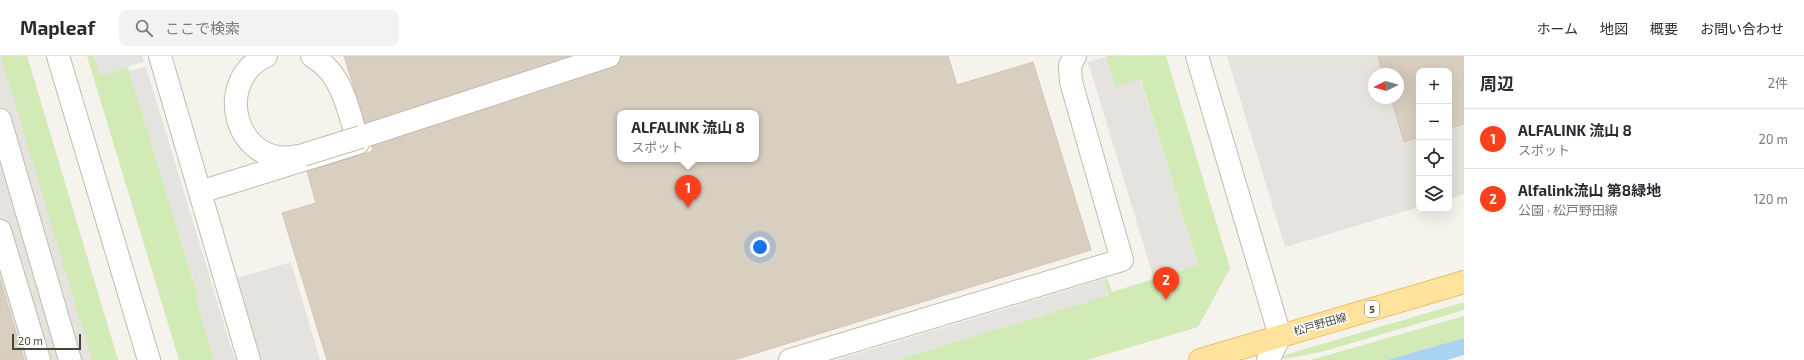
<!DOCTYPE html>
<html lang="ja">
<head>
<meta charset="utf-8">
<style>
	:root { --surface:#fff; --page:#f2f2f3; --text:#2b2b33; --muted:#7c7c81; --line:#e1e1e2; --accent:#fc3f1d }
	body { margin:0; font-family:"Exo 2","Noto Sans JP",sans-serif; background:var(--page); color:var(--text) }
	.controls { position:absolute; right:12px; top:12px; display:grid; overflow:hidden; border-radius:8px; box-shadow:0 4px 16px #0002 }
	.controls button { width:36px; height:36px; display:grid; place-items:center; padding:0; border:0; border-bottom:1px solid var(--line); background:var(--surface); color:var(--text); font:20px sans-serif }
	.compass { position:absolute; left:1368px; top:12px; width:36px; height:36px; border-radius:50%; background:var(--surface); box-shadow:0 4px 16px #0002; rotate:264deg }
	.scale { position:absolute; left:12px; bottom:10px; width:69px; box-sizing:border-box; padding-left:4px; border:2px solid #4b4439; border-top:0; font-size:11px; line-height:14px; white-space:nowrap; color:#4b4439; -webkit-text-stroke:3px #fff; paint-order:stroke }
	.you { position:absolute; left:760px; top:191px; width:14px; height:14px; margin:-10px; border:3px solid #fff; border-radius:50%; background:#1a73e8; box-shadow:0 0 0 6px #1a73e833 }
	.badge { display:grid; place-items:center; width:26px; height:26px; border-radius:50%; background:var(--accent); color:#fff; font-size:13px; font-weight:700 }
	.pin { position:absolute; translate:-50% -33px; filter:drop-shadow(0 1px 2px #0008) }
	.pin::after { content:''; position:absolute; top:21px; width:14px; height:12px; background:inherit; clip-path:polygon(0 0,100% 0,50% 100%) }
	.popup { position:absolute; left:617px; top:54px; width:142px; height:52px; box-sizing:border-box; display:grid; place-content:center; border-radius:8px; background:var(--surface); filter:drop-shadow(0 1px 3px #0005); font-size:13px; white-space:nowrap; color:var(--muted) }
	.popup b { font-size:15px; color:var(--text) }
	.popup::after { content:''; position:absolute; left:50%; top:100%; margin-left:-8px; border:8px solid transparent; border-top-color:var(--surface) }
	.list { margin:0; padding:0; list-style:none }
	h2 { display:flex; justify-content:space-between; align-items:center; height:52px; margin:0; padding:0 16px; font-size:17px }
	h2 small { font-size:13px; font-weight:400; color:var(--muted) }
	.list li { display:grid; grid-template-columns:26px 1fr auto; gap:12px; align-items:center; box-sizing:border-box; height:60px; padding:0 16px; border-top:1px solid var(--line) }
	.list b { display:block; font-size:15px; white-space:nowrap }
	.list p { margin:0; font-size:13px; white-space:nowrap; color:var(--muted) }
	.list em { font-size:13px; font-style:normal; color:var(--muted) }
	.icon { flex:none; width:22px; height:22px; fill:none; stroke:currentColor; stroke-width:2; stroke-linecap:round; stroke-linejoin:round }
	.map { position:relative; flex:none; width:1464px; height:304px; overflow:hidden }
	header { display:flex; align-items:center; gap:24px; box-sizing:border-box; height:56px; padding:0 20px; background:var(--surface); border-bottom:1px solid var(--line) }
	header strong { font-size:19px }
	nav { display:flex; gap:22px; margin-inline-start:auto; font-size:14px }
	.search { width:280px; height:36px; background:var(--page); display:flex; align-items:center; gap:10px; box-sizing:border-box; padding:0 14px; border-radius:8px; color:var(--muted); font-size:15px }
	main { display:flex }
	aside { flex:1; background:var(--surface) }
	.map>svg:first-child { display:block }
	.industrial { fill:#e6e2dd; fill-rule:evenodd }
	.green { fill:#d2eab5 }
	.parking { fill:#e5e3e0 }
	.water { fill:#a9d4f2 }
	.building { fill:#d8cfc1; stroke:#d3c7b4; fill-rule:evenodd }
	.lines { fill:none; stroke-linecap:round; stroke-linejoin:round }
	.minor-casing { stroke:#c2bbae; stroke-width:24 }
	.major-casing { stroke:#e6c16a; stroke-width:24 }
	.minor { stroke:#fff; stroke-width:22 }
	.major { stroke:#ffe39c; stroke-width:22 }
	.minor-bridge-casing { stroke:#c2bbae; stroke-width:24; stroke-linecap:butt }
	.minor-bridge { stroke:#fff; stroke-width:22 }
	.labels { text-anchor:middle; stroke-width:3; stroke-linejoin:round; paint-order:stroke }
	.shield { fill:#fff; stroke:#817c74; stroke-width:1 }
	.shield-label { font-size:10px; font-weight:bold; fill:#4b4439 }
	.street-label { font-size:11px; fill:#4b4439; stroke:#fff }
</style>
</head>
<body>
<header>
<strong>Mapleaf</strong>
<div class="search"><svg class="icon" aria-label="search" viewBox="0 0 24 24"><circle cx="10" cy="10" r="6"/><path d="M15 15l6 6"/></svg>ここで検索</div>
<nav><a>ホーム</a><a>地図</a><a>概要</a><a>お問い合わせ</a></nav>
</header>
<main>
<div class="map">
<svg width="1464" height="304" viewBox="0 0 1464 304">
	<rect width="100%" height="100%" fill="#f6f3ec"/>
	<!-- industrial -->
	<path class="industrial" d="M 0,0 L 27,0 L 118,304 L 0,304 Z
		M 1227,0 L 1464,0 L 1464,138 L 1449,143 L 1449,15 L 1419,15 L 1419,151 L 1285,191 ZM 1374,18 L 1398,18 L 1398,42 L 1374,42 Z"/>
	<!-- green -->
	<path class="green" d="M 1,0 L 27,0 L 118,304 L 92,304 Z
		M 87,0 L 94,0 L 100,19 L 128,11 L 198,241 L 196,241 L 214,304 L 179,304 Z
		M 1108,0 L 1166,0 L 1230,212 L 1198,271 L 1087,304 L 896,304 L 1109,239 L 1104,223 L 1107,222 L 1112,236 L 1198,209 L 1141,24 L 1115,31 L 1106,1 Z
		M 1464,246 L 1464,254 L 1325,295 L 1284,303 L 1278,301 Z
		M 1464,260 L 1464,282 L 1387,304 L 1311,304 Z"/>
	<!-- parking -->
	<path class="parking" d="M 94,0 L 142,0 L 144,6 L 100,19 Z
		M 1106,1 L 1115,31 L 1140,23 L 1198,209 L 1154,223 L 1088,6 Z
		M 146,11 L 235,304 L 214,304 L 196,241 L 198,240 L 129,15 Z
		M 291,206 L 320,304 L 261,304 L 237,222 Z
		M 1104,223 L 1109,239 L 896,304 L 836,304 Z"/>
	<!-- water -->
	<path class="water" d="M 1464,282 L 1464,299 L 1447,304 L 1387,304 Z"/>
	<!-- building -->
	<path class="building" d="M 344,0 L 948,0 L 957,29 L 1033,6 L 1091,194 L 734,304 L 327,304 L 282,157 L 316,147 L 307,115 L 373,95 ZM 620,57 L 756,57 L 756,103 L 620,103 Z
		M 1378,0 L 1464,0 L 1464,68 L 1449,72 L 1449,15 L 1419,15 L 1419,81 L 1404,86 L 1391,42 L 1398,42 L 1398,18 L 1383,18 Z
		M 0,223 L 24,304 L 0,304 Z"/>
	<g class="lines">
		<defs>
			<path id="minor" d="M 58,0 L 149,304
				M 160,0 L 249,304
				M 266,0 C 211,26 237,114 298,100
				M 1197,0 L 1280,280 L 1268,304
				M 0,64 L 70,304
				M 361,81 L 609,0
				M 200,136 L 358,87 C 352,65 343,27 327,12 C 323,7 317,4 312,0
				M 0,175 L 39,304
				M 790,304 L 1122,204 L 1071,26 L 1070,9 L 1075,0"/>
			<path id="major" d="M 1200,304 L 1464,226"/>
		</defs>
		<!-- minor casing -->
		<use href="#minor" class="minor-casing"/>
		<!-- major casing -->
		<use href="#major" class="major-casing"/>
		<!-- minor -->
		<use href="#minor" class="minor"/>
		<!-- major -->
		<use href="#major" class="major"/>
		<defs>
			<path id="minor-bridge" d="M 303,99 L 361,81"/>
		</defs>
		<!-- minor-bridge casing -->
		<use href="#minor-bridge" class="minor-bridge-casing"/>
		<!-- minor-bridge -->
		<use href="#minor-bridge" class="minor-bridge"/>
	</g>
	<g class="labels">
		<!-- shield labels -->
		<rect class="shield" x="1365" y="245" width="14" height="16" rx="3"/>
		<g class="shield-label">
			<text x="1372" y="257">5</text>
		</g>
		<!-- street labels -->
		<g class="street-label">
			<text transform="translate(1320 268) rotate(-16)" y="4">松戸野田線</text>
		</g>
	</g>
</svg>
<div class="controls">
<button>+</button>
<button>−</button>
<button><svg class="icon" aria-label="locate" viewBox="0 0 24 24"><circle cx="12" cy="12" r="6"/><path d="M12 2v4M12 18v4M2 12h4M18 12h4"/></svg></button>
<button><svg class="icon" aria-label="layers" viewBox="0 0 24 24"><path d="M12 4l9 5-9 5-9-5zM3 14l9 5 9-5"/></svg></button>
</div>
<svg class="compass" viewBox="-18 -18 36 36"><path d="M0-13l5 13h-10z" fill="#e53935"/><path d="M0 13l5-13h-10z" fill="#7c7c81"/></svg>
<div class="scale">20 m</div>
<div class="you"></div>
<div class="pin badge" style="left:688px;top:152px">1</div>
<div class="popup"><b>ALFALINK 流山 8</b>スポット</div>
<div class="pin badge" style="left:1166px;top:244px">2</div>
</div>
<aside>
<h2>周辺<small>2件</small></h2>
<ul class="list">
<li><span class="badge">1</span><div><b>ALFALINK 流山 8</b><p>スポット</p></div><em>20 m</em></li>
<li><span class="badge">2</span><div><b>Alfalink流山 第8緑地</b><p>公園 · 松戸野田線</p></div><em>120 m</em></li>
</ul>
</aside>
</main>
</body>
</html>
